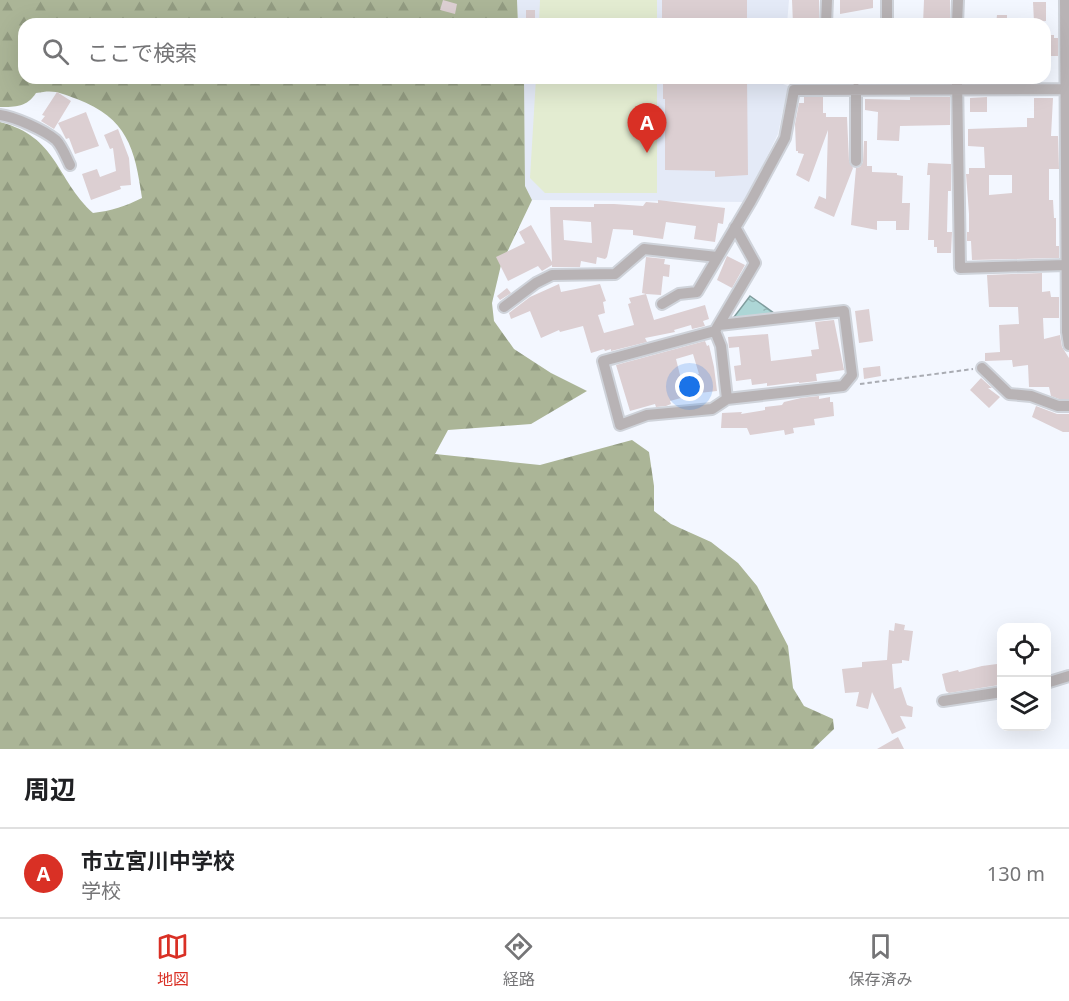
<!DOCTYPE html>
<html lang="ja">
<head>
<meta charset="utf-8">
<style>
	:root { --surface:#fff; --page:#f2f2f2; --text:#202124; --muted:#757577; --line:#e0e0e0; --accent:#d93025 }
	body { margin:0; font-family:"Noto Sans","Noto Sans JP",sans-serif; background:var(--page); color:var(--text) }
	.controls { position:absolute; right:18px; bottom:18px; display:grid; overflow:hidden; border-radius:12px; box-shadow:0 6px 24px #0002 }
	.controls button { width:54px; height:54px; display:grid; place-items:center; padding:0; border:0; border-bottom:2px solid var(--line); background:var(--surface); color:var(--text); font:30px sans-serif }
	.you { position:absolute; left:690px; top:387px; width:21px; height:21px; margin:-15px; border:4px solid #fff; border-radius:50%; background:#1a73e8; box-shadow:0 0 0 9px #1a73e833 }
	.badge { display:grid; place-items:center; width:39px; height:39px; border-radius:50%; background:var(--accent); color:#fff; font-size:20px; font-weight:700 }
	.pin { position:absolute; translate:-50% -50px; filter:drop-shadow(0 2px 3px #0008) }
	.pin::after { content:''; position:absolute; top:32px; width:21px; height:18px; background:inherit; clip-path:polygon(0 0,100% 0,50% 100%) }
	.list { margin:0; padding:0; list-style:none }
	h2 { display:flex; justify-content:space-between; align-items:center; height:78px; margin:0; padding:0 24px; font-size:26px }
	h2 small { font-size:20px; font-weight:400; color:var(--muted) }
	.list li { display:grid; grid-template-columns:39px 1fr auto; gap:18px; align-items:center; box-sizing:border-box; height:90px; padding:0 24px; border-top:2px solid var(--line) }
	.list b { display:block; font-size:22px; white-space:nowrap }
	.list p { margin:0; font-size:20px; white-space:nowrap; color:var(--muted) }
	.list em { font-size:20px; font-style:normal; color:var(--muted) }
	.icon { flex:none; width:33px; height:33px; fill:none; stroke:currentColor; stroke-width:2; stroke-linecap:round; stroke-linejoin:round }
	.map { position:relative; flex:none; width:1069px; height:749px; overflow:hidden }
	.search { position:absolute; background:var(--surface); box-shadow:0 6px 24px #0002; left:18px; right:18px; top:18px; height:66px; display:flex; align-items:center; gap:15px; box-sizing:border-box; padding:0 21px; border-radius:18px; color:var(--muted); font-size:22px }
	.sheet { height:168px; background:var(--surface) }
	nav { display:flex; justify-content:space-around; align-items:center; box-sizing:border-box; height:84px; border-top:2px solid var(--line); background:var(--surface); font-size:16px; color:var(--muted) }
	nav a { display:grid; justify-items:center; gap:3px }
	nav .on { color:var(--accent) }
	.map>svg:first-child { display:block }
	.built { fill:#e4eaf7 }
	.forest { fill:url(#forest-firs) }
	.green { fill:#e3ecd1 }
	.water { fill:url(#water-ripples); stroke:#7f9c9d; stroke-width:1.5 }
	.building { fill:#dccfd2; fill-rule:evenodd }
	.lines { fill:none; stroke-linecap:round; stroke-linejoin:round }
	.minor-casing { stroke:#cfd3da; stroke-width:14 }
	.path { stroke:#a9acb3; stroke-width:2; stroke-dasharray:4.5 3; stroke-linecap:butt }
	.minor { stroke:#b8b3b5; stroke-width:10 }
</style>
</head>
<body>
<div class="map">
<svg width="1069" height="749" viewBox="0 0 1069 749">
	<defs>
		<pattern id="forest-firs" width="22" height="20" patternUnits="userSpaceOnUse" patternTransform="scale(1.5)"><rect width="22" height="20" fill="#abb597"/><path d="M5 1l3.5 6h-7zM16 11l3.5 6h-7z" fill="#929b81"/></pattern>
		<pattern id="water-ripples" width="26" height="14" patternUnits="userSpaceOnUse" patternTransform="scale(1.5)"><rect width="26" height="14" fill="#add6d6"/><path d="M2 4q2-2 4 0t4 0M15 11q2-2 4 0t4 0" fill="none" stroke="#94b7b7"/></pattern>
	</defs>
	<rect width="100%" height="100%" fill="#f3f7ff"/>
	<!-- built -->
	<path class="built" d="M 517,0 L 789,0 L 787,24 L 518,24 Z
		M 524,78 L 783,78 L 783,84 L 788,86 L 778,134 L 745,202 L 532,200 L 525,186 Z"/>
	<!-- forest -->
	<path class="forest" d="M 0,0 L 517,0 L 518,24 L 24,24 L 24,78 L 524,78 L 525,186 L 532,200 L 501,265 L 492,303 L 494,321 L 514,349 L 551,373 L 587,391 L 531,424 L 448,430 L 435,454 L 540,465 L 632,440 L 649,452 L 654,486 L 654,511 L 671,524 L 711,542 L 738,563 L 757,586 L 788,646 L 793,688 L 804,706 L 833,719 L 834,729 L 813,749 L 0,749 L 0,122 C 58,137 55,178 93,213 C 111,211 126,206 142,198 C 135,148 127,118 77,99 C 60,93 55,89 36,93 C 27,107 16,107 0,107 Z"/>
	<!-- green -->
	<path class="green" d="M 540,0 L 657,0 L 657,24 L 539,24 Z
		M 536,78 L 657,78 L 657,193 L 545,193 L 530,178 Z"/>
	<!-- water -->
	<path class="water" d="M 750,296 L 774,313 L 738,320 L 734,317 Z"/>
	<!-- building -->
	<path class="building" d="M 443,0 L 457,4 L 455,14 L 440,10 Z
		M 662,0 L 747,0 L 747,24 L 662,24 Z
		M 792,0 L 819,0 L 819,24 L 793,24 Z
		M 840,0 L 873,0 L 873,8 L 840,14 Z
		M 924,0 L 950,0 L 950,24 L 923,24 Z
		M 1033,2 L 1046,2 L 1046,21 L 1034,22 Z
		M 526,10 L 535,10 L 535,24 L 526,24 Z
		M 997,15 L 1007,15 L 1007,24 L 996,24 Z
		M 1045,35 L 1054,35 L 1054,38 L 1058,38 L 1058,56 L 1045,56 Z
		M 663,78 L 747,78 L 748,175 L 715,177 L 715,171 L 665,170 L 665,99 L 663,99 Z
		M 57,92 L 71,101 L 54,129 L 41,121 L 45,116 L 42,115 Z
		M 804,97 L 823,97 L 823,113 L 826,113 L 826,117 L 847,117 L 849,161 L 853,168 L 834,217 L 814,208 L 819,196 L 826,199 L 828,130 L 809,182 L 796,175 L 804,154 L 798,153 L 798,151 L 796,151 L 795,124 L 799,103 L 804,103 Z
		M 910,97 L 950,97 L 950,125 L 900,126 L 899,141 L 877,140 L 878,112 L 865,110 L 865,99 L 910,100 Z
		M 987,97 L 987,112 L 970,112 L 970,98 Z
		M 1034,98 L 1053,98 L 1051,136 L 1058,136 L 1059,169 L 1049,169 L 1049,200 L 1053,200 L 1054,218 L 1056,218 L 1056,246 L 1059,246 L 1059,258 L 972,260 L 971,241 L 967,241 L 967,232 L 969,232 L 969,214 L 966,174 L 969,174 L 969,168 L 985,168 L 984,147 L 968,146 L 968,129 L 1027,127 L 1027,118 L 1034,118 ZM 989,175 L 1012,175 L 1012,193 L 989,195 Z
		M 86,112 L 99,146 L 75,154 L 69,138 L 66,139 L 58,123 Z
		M 118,129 L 129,158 L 131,185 L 120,186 L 121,189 L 91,200 L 82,174 L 97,169 L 100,177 L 116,171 L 113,148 L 110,149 L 104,135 Z
		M 864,141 L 867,141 L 867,166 L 872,166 L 872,172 L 897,173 L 897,175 L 903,176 L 902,203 L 910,203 L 909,230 L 896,230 L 896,221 L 877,221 L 877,230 L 851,225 L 856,168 L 860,167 L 863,162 Z
		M 928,163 L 951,164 L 951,191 L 948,191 L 947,232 L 952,232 L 951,253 L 937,253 L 937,247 L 934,247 L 934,240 L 928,240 L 930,175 L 927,175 Z
		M 658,200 L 725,208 L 723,224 L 718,223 L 715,242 L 694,239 L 696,226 L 666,222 L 663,239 L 633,235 L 633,230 L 613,229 L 607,257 L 605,259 L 597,257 L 596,264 L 581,261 L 580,267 L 552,267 L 552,265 L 542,271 L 538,266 L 508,281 L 496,257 L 525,243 L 519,232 L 531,225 L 552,262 L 550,207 L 594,207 L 594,204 L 614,204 L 643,206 L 646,202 L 658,203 ZM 563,220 L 591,222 L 592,243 L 564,240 Z
		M 727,256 L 745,265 L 732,288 L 717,280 Z
		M 646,257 L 665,259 L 664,264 L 670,265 L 669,277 L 663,276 L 661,295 L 646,294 L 654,320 L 705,305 L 709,319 L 703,321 L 705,326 L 692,329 L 691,325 L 674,330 L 675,332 L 645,338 L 647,342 L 611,351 L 611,349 L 605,351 L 604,349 L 591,353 L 583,326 L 560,332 L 559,330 L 541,338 L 530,311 L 511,319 L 509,313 L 530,297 L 559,284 L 561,292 L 600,284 L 606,301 L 603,302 L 605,313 L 598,315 L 604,333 L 634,325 L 628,304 L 631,303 L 629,298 L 646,294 L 642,293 Z
		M 1042,273 L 1042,292 L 1050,291 L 1051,297 L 1059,297 L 1059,318 L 1043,318 L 1044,339 L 1060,335 L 1062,347 L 1069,358 L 1069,399 L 1059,399 L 1051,396 L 1049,387 L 1029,387 L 1028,365 L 1013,367 L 1012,360 L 985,361 L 985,353 L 1000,352 L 999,325 L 1019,324 L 1018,307 L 989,307 L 987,275 Z
		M 507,288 L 511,293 L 500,300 L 497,296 Z
		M 869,309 L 873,341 L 859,343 L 855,311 Z
		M 834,320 L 844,370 L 816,374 L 817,381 L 799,383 L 799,382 L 767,386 L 767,383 L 752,385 L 751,379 L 736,381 L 734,366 L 741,365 L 739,347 L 729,348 L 728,337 L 768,334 L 771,361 L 812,356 L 811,350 L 819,349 L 815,322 Z
		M 705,341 L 707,346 L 709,345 L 714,367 L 717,391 L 699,393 L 670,401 L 671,404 L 666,406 L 656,407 L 655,404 L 630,411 L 616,365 ZM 693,354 L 699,374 L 681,379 L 676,359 Z
		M 880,366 L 881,376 L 864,379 L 863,368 Z
		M 981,378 L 992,388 L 988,388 L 1000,397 L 989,408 L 970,390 Z
		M 819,396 L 819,399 L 830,397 L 830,402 L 833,402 L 834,416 L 814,419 L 815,425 L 793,428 L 794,433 L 785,435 L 784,430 L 750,435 L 747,428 L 721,428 L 722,413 L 742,412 L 741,414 L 765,410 L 765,407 L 782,405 L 784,402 L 801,398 Z
		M 1036,406 L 1057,414 L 1069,414 L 1069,432 L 1063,432 L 1032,417 Z
		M 895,623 L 905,625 L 904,630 L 913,631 L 909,661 L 902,660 L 902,663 L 892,664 L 894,689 L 901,687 L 907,705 L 913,707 L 912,717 L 900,716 L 906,728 L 892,734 L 872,692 L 868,709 L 856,706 L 859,692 L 845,693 L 842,669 L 862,667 L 862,662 L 887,660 L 889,630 L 894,631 Z
		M 997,664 L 999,685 L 949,693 L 946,691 L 942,674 L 958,670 L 959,672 L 982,666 Z
		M 898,737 L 904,749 L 877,749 Z"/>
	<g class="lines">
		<defs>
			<path id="minor" d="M 1065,0 L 1067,332 L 1069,345
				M 826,24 L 827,0
				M 887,24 L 887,0
				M 957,24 L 958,0
				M 957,78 L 960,268 L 1066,265
				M 0,115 C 15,117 44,130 56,140 C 62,146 66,157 70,165
				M 856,161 L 856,89
				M 662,304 L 679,294 L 697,292 L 751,201 L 785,138 L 794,90 L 1069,89
				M 504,307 L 536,283 L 552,275 L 615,274 L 644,249 L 717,257
				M 719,325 L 844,311 L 852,375 L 843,386 L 727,399
				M 715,331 L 721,346 L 727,399 L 712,409 L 647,415 L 620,425 L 603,361 L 715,331 L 755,263 L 735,227
				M 982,368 L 1009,394 L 1031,396 L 1058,406 L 1069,406
				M 1046,683 L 1069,676
				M 943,701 L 1002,692"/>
		</defs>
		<!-- minor casing -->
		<use href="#minor" class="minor-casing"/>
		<!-- path -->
		<path class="path" d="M 860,384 L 973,369"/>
		<!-- minor -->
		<use href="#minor" class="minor"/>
	</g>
</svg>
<div class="controls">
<button><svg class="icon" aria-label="locate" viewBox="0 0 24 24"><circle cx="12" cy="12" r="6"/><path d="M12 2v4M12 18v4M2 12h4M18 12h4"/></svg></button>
<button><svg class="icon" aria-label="layers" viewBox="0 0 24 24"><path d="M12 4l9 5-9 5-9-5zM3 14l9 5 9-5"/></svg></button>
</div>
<div class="you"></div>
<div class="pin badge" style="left:647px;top:153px">A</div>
<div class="search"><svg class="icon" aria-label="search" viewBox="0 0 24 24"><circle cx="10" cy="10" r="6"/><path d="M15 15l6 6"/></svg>ここで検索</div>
</div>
<section class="sheet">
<h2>周辺<small></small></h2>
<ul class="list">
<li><span class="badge">A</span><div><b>市立宮川中学校</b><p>学校</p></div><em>130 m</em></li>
</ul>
</section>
<nav>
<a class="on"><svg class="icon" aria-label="map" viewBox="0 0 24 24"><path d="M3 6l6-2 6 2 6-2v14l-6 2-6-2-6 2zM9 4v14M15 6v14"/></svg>地図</a>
<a><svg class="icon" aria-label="directions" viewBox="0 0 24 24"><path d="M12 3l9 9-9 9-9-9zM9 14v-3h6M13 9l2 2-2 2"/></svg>経路</a>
<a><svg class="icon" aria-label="saved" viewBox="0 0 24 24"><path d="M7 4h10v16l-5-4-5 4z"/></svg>保存済み</a>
</nav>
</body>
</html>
